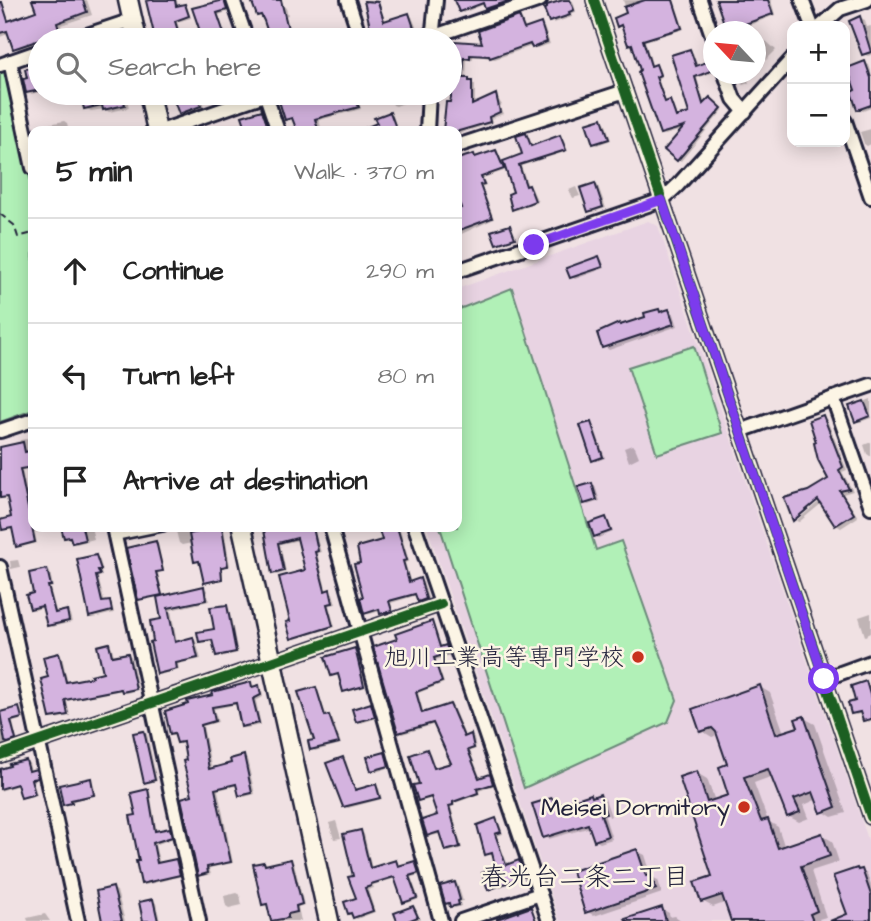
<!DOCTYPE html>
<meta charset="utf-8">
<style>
:root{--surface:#fff;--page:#f2f2f2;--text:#222;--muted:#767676;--line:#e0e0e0}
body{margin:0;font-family:"Architects Daughter","Klee One",sans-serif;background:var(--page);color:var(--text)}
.controls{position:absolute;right:21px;top:21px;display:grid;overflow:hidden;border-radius:14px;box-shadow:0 4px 18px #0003}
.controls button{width:63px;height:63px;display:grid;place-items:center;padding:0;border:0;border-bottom:2px solid var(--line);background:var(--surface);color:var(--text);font:35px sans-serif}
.compass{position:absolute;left:703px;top:21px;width:63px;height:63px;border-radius:50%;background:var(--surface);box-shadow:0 4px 18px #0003;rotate:296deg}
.stop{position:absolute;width:21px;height:21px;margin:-16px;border:5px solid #7c3aed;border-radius:50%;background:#fff}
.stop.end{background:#7c3aed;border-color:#fff;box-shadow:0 2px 7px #0008}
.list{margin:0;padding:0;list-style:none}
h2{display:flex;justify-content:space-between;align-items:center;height:91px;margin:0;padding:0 28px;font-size:30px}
h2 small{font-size:23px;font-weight:400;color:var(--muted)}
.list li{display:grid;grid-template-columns:46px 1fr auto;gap:21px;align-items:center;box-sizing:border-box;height:105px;padding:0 28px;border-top:2px solid var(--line)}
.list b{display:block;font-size:26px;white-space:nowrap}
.list em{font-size:23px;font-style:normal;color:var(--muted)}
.icon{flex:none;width:38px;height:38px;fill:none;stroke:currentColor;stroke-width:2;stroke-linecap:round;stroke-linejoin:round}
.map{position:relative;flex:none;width:871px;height:921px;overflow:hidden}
.search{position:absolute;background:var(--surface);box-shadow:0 4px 18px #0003;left:28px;top:28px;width:434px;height:77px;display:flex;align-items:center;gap:18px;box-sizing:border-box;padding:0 24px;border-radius:38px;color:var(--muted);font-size:26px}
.panel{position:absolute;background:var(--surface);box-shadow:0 4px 18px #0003;left:28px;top:126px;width:434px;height:406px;border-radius:14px}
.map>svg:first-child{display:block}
</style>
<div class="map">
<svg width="871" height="921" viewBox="0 0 871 921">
<rect width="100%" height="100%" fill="#f0e1e3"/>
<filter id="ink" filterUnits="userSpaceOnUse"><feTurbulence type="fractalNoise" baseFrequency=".0143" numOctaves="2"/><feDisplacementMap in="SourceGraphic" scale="14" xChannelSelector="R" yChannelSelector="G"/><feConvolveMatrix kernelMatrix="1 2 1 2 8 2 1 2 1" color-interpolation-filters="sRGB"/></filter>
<g filter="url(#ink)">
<!-- built -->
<path fill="#e8d3e2" d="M648,221L658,226L871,848V921H560L427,527H457V289Z"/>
<!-- green -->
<g fill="#b1f0b7" stroke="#6a8979" stroke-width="2">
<path d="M5,66L33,192V410L0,422V68Z"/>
<path d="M512,288L596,550L621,541L677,700L668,722L524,788L440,527H457V310Z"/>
<path d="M694,346L722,433L657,454L628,367Z"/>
</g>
<!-- shadow -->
<g fill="#0003">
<path d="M34,0H87L92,15L61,25L64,35L50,40H40V43L20,50L15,47L10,33L0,37V19L6,17L11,20L38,13Z"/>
<path d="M148,0H177L178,7H187L191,18L177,22L180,32L160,38L157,37Z"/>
<path d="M218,0H226L229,11L219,15L226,40H205L195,10L219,2Z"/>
<path d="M254,0H275L286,8L288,15L285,16L291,35L279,39L280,40H271L266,20L264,16L258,15Z"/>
<path d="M365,0H377L386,23L409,15L412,17L417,29L376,40Z"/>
<path d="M460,0H513L514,2L490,10L485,4L463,13L460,11Z"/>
<path d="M568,0L573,1L576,12L571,13L572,17L554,23L550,21Z"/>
<path d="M623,0H674L684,29L645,41L653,67L659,68L662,77L658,78L666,103H672L678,118L691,114L690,51L693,53L698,67L714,63V72L697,78L705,104L713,101L723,110L681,161L666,150L685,129L665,135L662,133L634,45L629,44L624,26L618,25L628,15Z"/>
<path d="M716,0H771L775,15L747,26L749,32H727Z"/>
<path d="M519,18L522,20L526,30L541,25L544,27L550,44L537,48L532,46L495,59L473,55V60L467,59L466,80L475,85V105L496,96L502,105L500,106L503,114L491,119L493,123L461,133L460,137L457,136V131H445L448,104H451L452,98L450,54H456L484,45Z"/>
<path d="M861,18L865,20L867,27L871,26V55L868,56L864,54L851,22Z"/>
<path d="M312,37L316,40H302Z"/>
<path d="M766,41L776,50L766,60L756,52V49L757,52Z"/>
<path d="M865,63L869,65L871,71V108L863,111L859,109L857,92Z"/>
<path d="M40,67V92L31,94L28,92L29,79L27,70Z"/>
<path d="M737,74H752V75L747,77L749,83L743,85L740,83Z"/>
<path d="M92,93H126L129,108L109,112L104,109L91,111L85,108L82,95Z"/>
<path d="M173,93H199L205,109L185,116L180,113Z"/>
<path d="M307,93H315L317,99L335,93H406L409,101L396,106L393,105L389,95L359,105L361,109L319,120L322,131H299L295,119H287L281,102Z"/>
<path d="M261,112L265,114L270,129L249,131L244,118Z"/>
<path d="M390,114L393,116L398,131H358L379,124Z"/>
<path d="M601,120L605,122L611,140L597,145L594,143Z"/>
<path d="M64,121L67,123L69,131H50L49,124Z"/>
<path d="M871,129V144L867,146L864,144L860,132Z"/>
<path d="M526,135L529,137L533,147L560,137L563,139L568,151L521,166L528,186L532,189L538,202L517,210L514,209L515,193L507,170L483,178L486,185L482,187L494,219L457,236V161L474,156L479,158L496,152L503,163L525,156Z"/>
<path d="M595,184L598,186L606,208L593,212L590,210Z"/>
<path d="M576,187L580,196L573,198L569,190Z"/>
<path d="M457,244L461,253L457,254Z"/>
<path d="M599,258L602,260L605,268L575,279L572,277Z"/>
<path d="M658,310L663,313L669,311L674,314L678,326L609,350L604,346L622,326L647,318Z"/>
<path d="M871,399V418L860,422L856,421L851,407Z"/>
<path d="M823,417L827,420L847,470L842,472L853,491L843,494L858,517L841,528L836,525L822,503L799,522L796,521L826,496L824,493L794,519L788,509L809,492L831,480Z"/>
<path d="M591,424L594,426L605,458L597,461L594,459Z"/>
<path d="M33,438V468L22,470L37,543L21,547L18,546L14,529H4L13,519L9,498L0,499V449L21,444L20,440Z"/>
<path d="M871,442V456H870L867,454L864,445Z"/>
<path d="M632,445L635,447L639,457L629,462L624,448Z"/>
<path d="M592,484L595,486L600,501L588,505L585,503Z"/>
<path d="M606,519L609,521L613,532L598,538L595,536Z"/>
<path d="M63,527H91L94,539L76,544L72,538L65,537Z"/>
<path d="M175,527H188L190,535L224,529L230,566L223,568V580L205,582L201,562L196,561L192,543L182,545L179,543Z"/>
<path d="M288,527H313L321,552L317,553L327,592L333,593L336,604L329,605L335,627L295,639L292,637L307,572L299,540L280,544L286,572L277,575L274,573L266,532Z"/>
<path d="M380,527H399L409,561L405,563L411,583L419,580L423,582L429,601L422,603L417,595L391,603L394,612L384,615L381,611L369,614L366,613L362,564L384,541Z"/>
<path d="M155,543L158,544L164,571L158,573L164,598L204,588L207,590L209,601L171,610L177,643L193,639L196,641L201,659L178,664L179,670L162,674L159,672L155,642L163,621L158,597L139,599Z"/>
<path d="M96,556L99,558L103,571L101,572L102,576L98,577L105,604H112L114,613L93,618L90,616Z"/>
<path d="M18,560L20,567L11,569L10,561Z"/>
<path d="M47,570L50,572L53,587L50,588L57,614L67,612L70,614L72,622L52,627L49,625L44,607L35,610L31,608Z"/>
<path d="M226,607L229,608L238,653L221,657L217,655L214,641L204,643L201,641L216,630Z"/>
<path d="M871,613V633L865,636L859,617Z"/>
<path d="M431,623L434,625L442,648H449L451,655L436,660L444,683L418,693L424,714L450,706L453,707L466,738L471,736L474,737L476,749L470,751L481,779L489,776L495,785L479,791L480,794L455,803V806L451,807L462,848L449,852L446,850L441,834L431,836L428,835L439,817L434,798L422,801L419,800L427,751L430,753L436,770L453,764L436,724L402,734L399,732V640Z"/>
<path d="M109,645L112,647L114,657L128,655L131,656L138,690L126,693L122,690L67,701L70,716L55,719L52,717L50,679L59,655L62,657L68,684L105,674Z"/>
<path d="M355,650L358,651L366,687L347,692L345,691L340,675H332Z"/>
<path d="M865,683L871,686V721L868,722L862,713L856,715L853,713Z"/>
<path d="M251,684L255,688L262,689L263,697L256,701L261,725L246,728L242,726L238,704L214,709L218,722L203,726L212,770L233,765L244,757L247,759L255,794L244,797L240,795L238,785L218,790L233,863L209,868L211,874L203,876L200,874L194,796L185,743L178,742L171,733L215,696Z"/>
<path d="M760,687L770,693L784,733L800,728L804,718L815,724L846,813L832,817L822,811L818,799L804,805L809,818L799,822L788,816L773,776L754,783L768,821L778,827L785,848L822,835L832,841L839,862L811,871L826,917L819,919L820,921H733L727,902L713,907L702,901L715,877L697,773L707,779L715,801L730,796L729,765L718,735L712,737L702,731Z"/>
<path d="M315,689L318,690L327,718H332L341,744L315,751L312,749L317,741Z"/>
<path d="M371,705L374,707L377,718L361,723L358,721Z"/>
<path d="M18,708L21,710L24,719L13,722L17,740L0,746V714Z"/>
<path d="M144,732L147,734L157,781L149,783L146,781Z"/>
<path d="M384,753L388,755L391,767L376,772L373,770Z"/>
<path d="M343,759L346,761L356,792L376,786L379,788L382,799L348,808L345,806Z"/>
<path d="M26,762L29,763L31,772L38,773L40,779L33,781L37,795L25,798L22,796L19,785L0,791V771Z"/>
<path d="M90,780L93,782L96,795L73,801L74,804H65Z"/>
<path d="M147,790L150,792L157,833L169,830L172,831L174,838L155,845L160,864L176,861L179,863L182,876L145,885L142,883L138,817Z"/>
<path d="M591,796L602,798H599L612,839L600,843L595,840L591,827L549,839L544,836L552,800L557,803L558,807Z"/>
<path d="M603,798L605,799L611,816L609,817Z"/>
<path d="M496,820L499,822L503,834L497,836L508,866L519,862L522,864L527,877L492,890L489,889L498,870L494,855L487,854Z"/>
<path d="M336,821L341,838L334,839L329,823Z"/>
<path d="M361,832L364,834L372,869L396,862L400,867L415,863L418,864L421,875L411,877L419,899L408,903L405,902L396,878L373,885L374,888L368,890L375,912L357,919L350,913L358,900L355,877Z"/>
<path d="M637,851L645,855L652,877L658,880L662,893L594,916L587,911Z"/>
<path d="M291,861L294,863L304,905L298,907L301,921H272L269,905L264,904V864L268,866Z"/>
<path d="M862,871L867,874L871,885V921H848Z"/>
<path d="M455,883L458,885L463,901L460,902L461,906L455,908L447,903Z"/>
<path d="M113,889L117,891L125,921H103Z"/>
<path d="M236,893L240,895L242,905L229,908L226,906L224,896Z"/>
<path d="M153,901L156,903L160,921H149Z"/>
<path d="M413,907L416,909L420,919L399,921Z"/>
<path d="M662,909L669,913L670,917L675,916L682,921H626Z"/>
<path d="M45,914L50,921H28L27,918Z"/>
</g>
<!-- building -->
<g fill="#d4b3df" stroke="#22223b" stroke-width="2">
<path d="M32,0H83L87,12L57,23L60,33L13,49L7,31L0,33V2H2L8,21L36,11Z"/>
<path d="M151,0H175L176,6L185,4L189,16L175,21L178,31L155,38L146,1Z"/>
<path d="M224,0L227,10L217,13L225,36L203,40L192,8Z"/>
<path d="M251,0H281L289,33L270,39L264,21L261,15L257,16Z"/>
<path d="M454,0H512L485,9L483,3L459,12Z"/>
<path d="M563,0H570L574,10L569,12L570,15L549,22L544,9L547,8V5Z"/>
<path d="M645,0H673L682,28L643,40L651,66L656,64L660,75L656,77L665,102L670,100L676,117L689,113L671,55L690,49L696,66L712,60L713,65V70L695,77L703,104L710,97L722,108L677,161L664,150L684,127L660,134L638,72L640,70L632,44L628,45L621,25L617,27L614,18L626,13L624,7Z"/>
<path d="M716,0H768L773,14L745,24L748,32H727Z"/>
<path d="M364,1L378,2L384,21L409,13L414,28L373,40Z"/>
<path d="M519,16L524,29L541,23L547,42L532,48L530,44L490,58L489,56L470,55V59L464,58L463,78H469V81H472V105L496,94L500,112L489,117L490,122L459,131H443L446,102H450L451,98L450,52H454L455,41L482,43L478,31Z"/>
<path d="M860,16L871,52L862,55L849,21Z"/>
<path d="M865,61L871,78V105L857,110L851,92L855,90L847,68Z"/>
<path d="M40,66V90L26,93L23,79L27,78L25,69Z"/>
<path d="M80,93H122L125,105L103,110L102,105L84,109Z"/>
<path d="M171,93H196L201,106L179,114Z"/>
<path d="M302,93H313L315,98L330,93L384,94L357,103L359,107L315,119L318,129L297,131L292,118L285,120L279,101Z"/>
<path d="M262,110L268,127L247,131L242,116Z"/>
<path d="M390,112L396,128L386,131H358L377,123L374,118Z"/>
<path d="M602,118L609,139L593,144L586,123Z"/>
<path d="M526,133L531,146L560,135L566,150L519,165L526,186L529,185L535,201L512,210L508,194L513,192L503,161L522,154L516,136Z"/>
<path d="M496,150L504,169L481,177L484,184L480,185L492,218L457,231V209L461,208L457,195V159L474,154L475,157Z"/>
<path d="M595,183L603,207L588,212L580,188Z"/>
<path d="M510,225L515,238L496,244L491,231Z"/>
<path d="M599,256L603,267L570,278L566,268Z"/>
<path d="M659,309L660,312L669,309L674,324L602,348L597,333L619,323L620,325L645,317L644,313Z"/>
<path d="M864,401L870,416L855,422L849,406Z"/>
<path d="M823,415L843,467L839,470L849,489L840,491L854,514L835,526L818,500L793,521L784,498L808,491L828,479L818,460L814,443L816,442L809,420Z"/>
<path d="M591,422L603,457L592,461L580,425Z"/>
<path d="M23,442L25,452L33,450V467L20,469L35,542L16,547L12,528L2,530L0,520L11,517L7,497L0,498V447Z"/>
<path d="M592,483L597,500L584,504L578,487Z"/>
<path d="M606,517L611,531L594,537L589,523Z"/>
<path d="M61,527H82L85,540L72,543L70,537L64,538Z"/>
<path d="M222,527L228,566L221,567L222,579L204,583L199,561L194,562L189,534Z"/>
<path d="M281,527H313L318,551L315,552L325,591L330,589L333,603L327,604L333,626L291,639L286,622L290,621L279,577L305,570L297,538L278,543L284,571L272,574L264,530Z"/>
<path d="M378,527H397L407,560L403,561L409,582L420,578L426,599L418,602L415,594L389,601L392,611L380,614L379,609L364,614L360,598L363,597L354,564L360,563L357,547L382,540Z"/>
<path d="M156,541L163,571L156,572L162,595L138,600L126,548Z"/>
<path d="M96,555L101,570H98L100,575L96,576L102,602L110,601L112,611L89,617L77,559Z"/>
<path d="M47,569L51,586H48L55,613L67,610L69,621L47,626L42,606L30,609L26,595L33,593L29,573Z"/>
<path d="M204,586L206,600L168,608L175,642L193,637L198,658L176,663L177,669L157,674L150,642L153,641L150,621L161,619L157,597Z"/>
<path d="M227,605L236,652L216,656L212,640L199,642L197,632L214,629L210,607Z"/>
<path d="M432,621L440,647L446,645L449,653L434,658L442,682L416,692L422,713L450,704L464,737L471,734L474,748L468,750L479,778L490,774L493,784L477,789L478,793L453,802V805L449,806L460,847L445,851L439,832L427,836L422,820L437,815L431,797L418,801L413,785L419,784L410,755L427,749L434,768L451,763L433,723L398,733L373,647L397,639L395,634Z"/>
<path d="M109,643L112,656L128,653L136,689L122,692L121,689L65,700L68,715L50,718L41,679L48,677L43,657L59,653L66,682L92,677L91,675L103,672L97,646Z"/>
<path d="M355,648L364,686L343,692L338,674L331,676L325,657Z"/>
<path d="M866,681L871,698V719L863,721L860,712L851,714L848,703L855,701L851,686Z"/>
<path d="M251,682L252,687L259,685L261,695L253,699L259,723L241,727L236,703L212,707L215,721L201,725L209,769L231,763L230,759L244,755L252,793L239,796L236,784L215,789L231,862L207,867L208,873L198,876L181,798L192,795L183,761L186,760L183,742L177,743L174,733L170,734L165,711L188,704L187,701L213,695L212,692Z"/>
<path d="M760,685L776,734L798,727L795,719L804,716L836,807L821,813L813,792L794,799L800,812L787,817L768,769L744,777L761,821L768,819L778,848L822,833L830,856L801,866L817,911L810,914L813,921H731L722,895L701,902L694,882L712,876L679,777L697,771L707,802L728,795L719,767L727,764L716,732L712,728L700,732L692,709Z"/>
<path d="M316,687L325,716L329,715L339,743L310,750L308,741L314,740L298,692Z"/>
<path d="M371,703L375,717L356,722L352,709Z"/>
<path d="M19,707L22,718L11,721L16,740L8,743L5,742L0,712Z"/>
<path d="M144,731L155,780L144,783L133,733Z"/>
<path d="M385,752L389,766L371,771L367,757Z"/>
<path d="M343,757L355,790L376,784L380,798L343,807L326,763Z"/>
<path d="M26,760L29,771L36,769L38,778L31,779L35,794L21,798L17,784L0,789V769L10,766L9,764Z"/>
<path d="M91,778L94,795L71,800L72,803L63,805L59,785Z"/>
<path d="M148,789L155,831L170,828L172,837L153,843L157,863L176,859L180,875L141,884L136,861H139L130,816L136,815L131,793Z"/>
<path d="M591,794L592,797L600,794L606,814L601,815L608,836L594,841L588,824L543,838L532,804L552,798L555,806Z"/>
<path d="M496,818L501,832L495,834L506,865L519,860L524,876L488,890L482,873L496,869L492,853L485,855L477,825Z"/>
<path d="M361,830L370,868L396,860L398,866L415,861L419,873L409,876L417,898L403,903L394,877L371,884V886L365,888L373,911L353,918L351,913L348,914L344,902L356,898L348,877L353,876L343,834Z"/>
<path d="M637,849L646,876L651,874L656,889L585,913L572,871Z"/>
<path d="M291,859L302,904L296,906L297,912L288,914V918L271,921L267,904L262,905L253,864L264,862L265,865Z"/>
<path d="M857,868L858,870L862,869L871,895V919L865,921H830L847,914L833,876Z"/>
<path d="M455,882L460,900L458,901L459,905L450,907L449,903L445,904L440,886Z"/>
<path d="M113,887L122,921H102L96,891Z"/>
<path d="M153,899L158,921H143L139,902Z"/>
<path d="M413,906L418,917L408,921H397L394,913Z"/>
<path d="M531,907L536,921H497V919Z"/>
<path d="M662,907L666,921H626L625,919Z"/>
</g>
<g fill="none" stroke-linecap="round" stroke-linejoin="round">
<defs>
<path id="lane" d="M115,537L164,527"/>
<g id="street">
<path d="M233,0L247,40"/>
<path d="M348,0L361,40"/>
<path d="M594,0L871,817"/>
<path d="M700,0L714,41"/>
<path d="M802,0L812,26"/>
<path d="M821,26L840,9L867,0"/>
<path d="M72,40L132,20"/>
<path d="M423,40L540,0"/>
<path d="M432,40L436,0"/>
<path d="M10,61L33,168"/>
<path d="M0,65L40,51"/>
<path d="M725,74L734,99L745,112"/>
<path d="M265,93L278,131"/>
<path d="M845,121L871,197"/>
<path d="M161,131L270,93"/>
<path d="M427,131L429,93"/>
<path d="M457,146L625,91"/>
<path d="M457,271L662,200L678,185L792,59"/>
<path d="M833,398L871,507"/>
<path d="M0,431L33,420"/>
<path d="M740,431L871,385"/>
<path d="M113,527L199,921"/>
<path d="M331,527L441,921"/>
<path d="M415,527L549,921"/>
<path d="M0,567L78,921"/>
<path d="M824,679L871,662"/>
<path d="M0,755L441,604"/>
<path d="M461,921L540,894"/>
</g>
<g id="secondary">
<path d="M128,0L137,40"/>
<path d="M149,93L157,131"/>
<path d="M242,527L329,921"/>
</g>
</defs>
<!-- lane casing -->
<use href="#lane" stroke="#22223b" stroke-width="11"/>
<!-- street casing -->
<use href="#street" stroke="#22223b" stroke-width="18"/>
<!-- secondary casing -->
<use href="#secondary" stroke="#22223b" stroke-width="23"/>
<!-- path -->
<path stroke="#22223b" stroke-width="2" stroke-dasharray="7 5" stroke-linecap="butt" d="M0,214L14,225L18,237L33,233"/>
<!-- lane -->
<use href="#lane" stroke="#fcf5e5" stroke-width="6"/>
<!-- street -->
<use href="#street" stroke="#fcf5e5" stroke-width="12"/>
<!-- secondary -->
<use href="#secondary" stroke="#fcf5e5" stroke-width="18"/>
<defs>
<g id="cycleway">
<path d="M594,0L871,817"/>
<path d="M0,755L441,604"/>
</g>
</defs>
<!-- cycleway casing -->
<use href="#cycleway" stroke="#fcf5e5" stroke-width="15"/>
<!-- cycleway -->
<use href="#cycleway" stroke="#1b5e20" stroke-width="10"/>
</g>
</g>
<g fill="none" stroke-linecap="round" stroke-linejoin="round" filter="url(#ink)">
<!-- route -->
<path stroke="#7c3aed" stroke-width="9" d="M534,245L662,200L824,679"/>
</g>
<!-- markers -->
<g fill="#c8321e" stroke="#fcf5e5" stroke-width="2.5">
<circle cx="638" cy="657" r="7"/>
<circle cx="744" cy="807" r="7"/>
</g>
<g text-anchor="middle" stroke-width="5" stroke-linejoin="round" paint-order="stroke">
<!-- poi labels -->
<g font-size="24" fill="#22223b" stroke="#fcf5e5" text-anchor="end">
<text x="624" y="665">旭川工業高等専門学校</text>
<text x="730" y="815">Meisei Dormitory</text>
</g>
<!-- neighbourhood labels -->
<g font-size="26" fill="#22223b" stroke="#fcf5e5">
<text x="585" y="885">春光台二条二丁目</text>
</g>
</g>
</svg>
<div class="controls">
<button>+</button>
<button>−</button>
</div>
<svg class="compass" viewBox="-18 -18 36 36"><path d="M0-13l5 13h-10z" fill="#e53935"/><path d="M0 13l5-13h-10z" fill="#767676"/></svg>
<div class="stop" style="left:824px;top:679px"></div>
<div class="stop end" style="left:534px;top:245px"></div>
<div class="search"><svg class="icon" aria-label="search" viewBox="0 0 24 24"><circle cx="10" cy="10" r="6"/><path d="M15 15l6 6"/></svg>Search here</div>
<section class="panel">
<h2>5 min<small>Walk · 370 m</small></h2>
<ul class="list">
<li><svg class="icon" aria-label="ahead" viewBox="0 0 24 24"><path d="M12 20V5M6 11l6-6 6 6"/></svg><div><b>Continue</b></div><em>290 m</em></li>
<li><svg class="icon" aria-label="left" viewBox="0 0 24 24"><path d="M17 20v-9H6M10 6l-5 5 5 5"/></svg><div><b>Turn left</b></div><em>80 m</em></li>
<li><svg class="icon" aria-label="arrive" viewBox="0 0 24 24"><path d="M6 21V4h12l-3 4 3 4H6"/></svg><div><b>Arrive at destination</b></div></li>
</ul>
</section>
</div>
